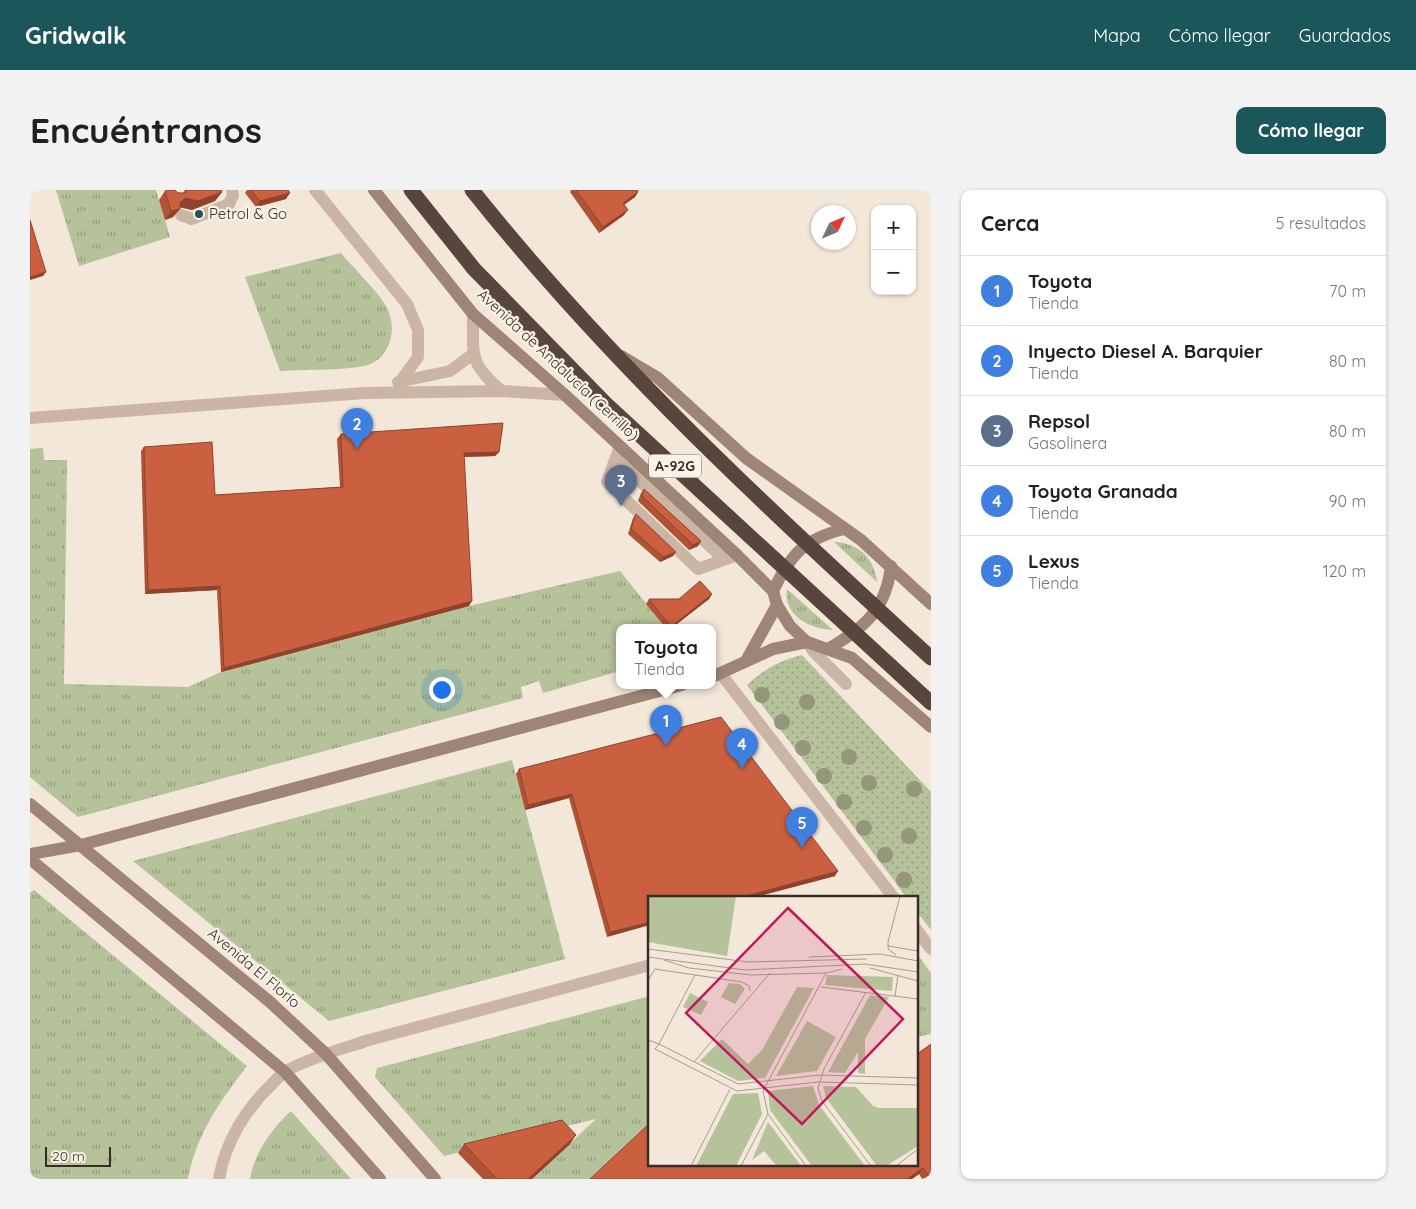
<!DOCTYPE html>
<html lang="es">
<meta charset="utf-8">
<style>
:root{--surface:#fff;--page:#f2f2f2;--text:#202124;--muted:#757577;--line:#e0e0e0;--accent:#1b575a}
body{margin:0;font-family:Quicksand,sans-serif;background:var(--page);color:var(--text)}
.controls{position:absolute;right:15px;top:15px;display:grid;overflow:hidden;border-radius:10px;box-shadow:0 1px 4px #0004}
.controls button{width:45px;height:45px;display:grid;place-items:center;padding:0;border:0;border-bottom:1px solid var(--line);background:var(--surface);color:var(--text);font:25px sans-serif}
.compass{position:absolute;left:781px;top:15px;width:45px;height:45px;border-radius:50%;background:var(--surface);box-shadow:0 1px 4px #0004;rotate:46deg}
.scale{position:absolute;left:15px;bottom:12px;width:66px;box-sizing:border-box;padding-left:5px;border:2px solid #372c27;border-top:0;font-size:14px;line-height:18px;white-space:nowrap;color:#372c27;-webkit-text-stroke:4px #faf1e7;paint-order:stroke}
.you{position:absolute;left:411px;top:499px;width:18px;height:18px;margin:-12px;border:4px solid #fff;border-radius:50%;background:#1a73e8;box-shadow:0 0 0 8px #1a73e833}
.badge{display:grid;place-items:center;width:32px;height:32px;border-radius:50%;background:var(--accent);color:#fff;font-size:16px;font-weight:700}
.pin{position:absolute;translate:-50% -41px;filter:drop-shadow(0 1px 2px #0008)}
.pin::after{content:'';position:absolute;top:26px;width:18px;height:15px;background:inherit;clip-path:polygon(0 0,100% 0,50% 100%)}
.popup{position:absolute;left:586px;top:434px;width:100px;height:65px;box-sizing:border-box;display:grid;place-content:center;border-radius:10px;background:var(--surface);filter:drop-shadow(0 1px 4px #0005);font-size:16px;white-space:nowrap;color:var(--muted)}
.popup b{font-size:19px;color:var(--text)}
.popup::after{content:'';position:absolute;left:50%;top:100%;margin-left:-10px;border:10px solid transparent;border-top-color:var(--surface)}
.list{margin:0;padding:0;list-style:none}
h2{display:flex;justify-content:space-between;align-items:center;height:65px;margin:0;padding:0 20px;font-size:21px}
h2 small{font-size:16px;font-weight:400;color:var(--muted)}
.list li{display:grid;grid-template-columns:32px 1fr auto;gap:15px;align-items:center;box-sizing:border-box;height:70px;padding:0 20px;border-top:1px solid var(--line)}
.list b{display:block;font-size:19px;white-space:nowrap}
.list p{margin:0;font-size:16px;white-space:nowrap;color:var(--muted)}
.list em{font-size:16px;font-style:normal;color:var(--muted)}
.map{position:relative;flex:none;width:901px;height:989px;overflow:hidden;border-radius:10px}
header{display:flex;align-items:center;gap:30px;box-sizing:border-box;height:70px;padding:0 25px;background:var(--accent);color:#fff}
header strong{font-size:24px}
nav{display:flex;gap:28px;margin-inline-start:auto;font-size:18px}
.intro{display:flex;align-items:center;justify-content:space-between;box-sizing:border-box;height:120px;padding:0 30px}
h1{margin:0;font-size:35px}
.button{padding:12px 22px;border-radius:10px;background:var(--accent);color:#fff;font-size:18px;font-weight:700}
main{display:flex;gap:30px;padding:0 30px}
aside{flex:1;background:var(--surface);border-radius:10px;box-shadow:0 1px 4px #0004}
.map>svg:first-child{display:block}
</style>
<header>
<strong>Gridwalk</strong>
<nav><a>Mapa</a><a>Cómo llegar</a><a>Guardados</a></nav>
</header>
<div class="intro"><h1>Encuéntranos</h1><a class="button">Cómo llegar</a></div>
<main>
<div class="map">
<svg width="901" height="989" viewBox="0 0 901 989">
<defs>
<pattern id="grass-tufts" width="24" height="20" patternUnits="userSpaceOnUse" patternTransform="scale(1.25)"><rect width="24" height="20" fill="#b5c29a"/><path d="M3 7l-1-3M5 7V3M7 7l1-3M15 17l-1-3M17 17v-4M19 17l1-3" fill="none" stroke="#949e7e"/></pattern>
<pattern id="park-dots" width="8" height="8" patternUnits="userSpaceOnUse" patternTransform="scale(1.25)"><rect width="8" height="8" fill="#b5c29a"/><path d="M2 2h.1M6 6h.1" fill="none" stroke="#949e7e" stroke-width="1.8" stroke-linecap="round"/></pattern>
</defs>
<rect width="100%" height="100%" fill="#f3e7da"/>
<!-- grass -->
<g fill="url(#grass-tufts)">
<path d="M26,0H126L140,47L49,76Z"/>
<path d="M311,63C323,78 349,102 357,118C368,139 360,171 334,176C310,181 275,179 250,181L215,87Z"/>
<path d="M13,258L14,270H37L34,494L158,497L191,482L317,448L439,416L590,381L635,437H590V481L513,503L509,491L491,497L493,508L48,627L0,587V259Z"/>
<path d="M804,352C829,353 844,368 847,392Z"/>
<path d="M757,399L803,440C780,439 753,426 757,399Z"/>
<path d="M482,570L535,769L299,831L103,671Z"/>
<path d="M4,700L217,876C190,911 166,945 158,989H0V703Z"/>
<path d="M887,764L901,783V844L887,847Z"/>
<path d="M620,806V936L562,989H502L566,929L414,966L345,887L347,878Z"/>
<path d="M261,921L321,989H220C225,961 241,940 261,921Z"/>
</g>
<!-- park -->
<path fill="url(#park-dots)" d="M772,465L901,602V740L887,722V708H877L717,495C734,479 749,471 772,465Z"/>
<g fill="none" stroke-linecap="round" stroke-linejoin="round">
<!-- lane -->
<g stroke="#cbb6a6" stroke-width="12">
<path d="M151,25L162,29L199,14L203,5L202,0"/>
<path d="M590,256L577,292L668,379L707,365"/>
<path d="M586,269L694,369"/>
<path d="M777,452L783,461L816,494"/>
</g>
<!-- street -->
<g stroke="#cbb6a6" stroke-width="12">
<path d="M285,0L377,114L388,140V167L370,192"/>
<path d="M443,124C443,165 439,174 472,201"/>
<path d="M368,192L420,181L443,164"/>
<path d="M0,228L335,203L472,201L535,205"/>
<path d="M691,484L864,708"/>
<path d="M887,740L901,759"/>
<path d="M189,989C195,952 216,919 242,894C247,889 251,884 256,881C282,867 312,859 339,850L620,775"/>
</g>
<!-- secondary -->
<g stroke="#9f8577" stroke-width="12">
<path d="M344,0L443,124L535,205L707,365L743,401L747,415L760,436L777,452L822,468L901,537"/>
<path d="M591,166L628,188L716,268L831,350L901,414"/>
<path d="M743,401C761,364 774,349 814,339"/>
<path d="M798,459C834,438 856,420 861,376"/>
<path d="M716,471L747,415"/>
<path d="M682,487L743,459L777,452"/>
<path d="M0,614L240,812L296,864L405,989"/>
<path d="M0,664L51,655L652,495"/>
<path d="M0,669L255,882L350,989"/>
</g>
<!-- highway -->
<g stroke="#58463e" stroke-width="15">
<path d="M381,0L444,79L576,214L901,513"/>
<path d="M442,0C580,173 738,319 901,468"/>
</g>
</g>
<!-- trees -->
<g fill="#949779">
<circle cx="732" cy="505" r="8"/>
<circle cx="777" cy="512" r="8"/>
<circle cx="752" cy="532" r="8"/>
<circle cx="773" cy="558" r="8"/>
<circle cx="819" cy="567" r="8"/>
<circle cx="794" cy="586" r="8"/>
<circle cx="839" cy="593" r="8"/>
<circle cx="884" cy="599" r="8"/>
<circle cx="814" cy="612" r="8"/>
<circle cx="834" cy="638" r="8"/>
<circle cx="879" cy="646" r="8"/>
<circle cx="855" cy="665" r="8"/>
<circle cx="874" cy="690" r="8"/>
</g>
<!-- wall -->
<g fill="#af5337">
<path d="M155,0H191L192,2L185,11L162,20L150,17L143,27L135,30L129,10L135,1L153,3Z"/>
<path d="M217,0H258L256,9L226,17L215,3Z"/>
<path d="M541,0H607L608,2L605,7L594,15V25L569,43L540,2Z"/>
<path d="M311,244L469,262L465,266L434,267L439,416L191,482L187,400L115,404L111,261L114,257L185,305L310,297L307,249Z"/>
<path d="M614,299L671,351L668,356L659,360L608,311L611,303Z"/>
<path d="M606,324L643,366L630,372L598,344L603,328Z"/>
<path d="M682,404L679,409L643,437H635L616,414L619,409H649Z"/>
<path d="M489,579L805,686L722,708H620L577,747L539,608L495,620L486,584Z"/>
<path d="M887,864L901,989H892L889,984L882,989H560L887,975Z"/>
<path d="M434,954H540L502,989H453L428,963Z"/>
</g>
<!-- shaded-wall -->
<g fill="#8e432d">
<path d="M192,2L185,11L162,20L149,17L150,19L143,27L135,30L141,21L155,8Z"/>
<path d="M608,2L605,7L589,18L593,13Z"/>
<path d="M260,3L256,9L226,17L230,11Z"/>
<path d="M598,20L594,25L569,43L573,37Z"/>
<path d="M16,82L13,86L0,90V87Z"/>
<path d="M469,262L465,266L430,267L434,263Z"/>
<path d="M671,351L668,356L659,360L663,355Z"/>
<path d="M646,362L643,366L630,372L633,367Z"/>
<path d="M190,396L187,400L115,404L118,400Z"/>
<path d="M682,404L679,409L643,437H641Z"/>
<path d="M442,411L439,416L191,482L194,478Z"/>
<path d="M542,604L539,608L495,620L498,615Z"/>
<path d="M808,681L805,686L722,708H709Z"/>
<path d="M620,732V735L577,747L580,742Z"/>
<path d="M546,945L540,954L502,989H498Z"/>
<path d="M893,978L889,984L882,989H877Z"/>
</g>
<!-- building -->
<g fill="#cb6040" stroke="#8e432d">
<path d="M139,0H145L148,3H155L156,0H191L192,2L168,11L155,8L150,13V19L141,21L135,1Z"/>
<path d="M221,0H258L260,3L230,11Z"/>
<path d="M546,0H607L608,2L593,13L598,20L573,37Z"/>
<path d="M0,30L16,82L0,87Z"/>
<path d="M473,233L469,262L434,263L442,411L194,478L190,396L118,400L114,257L182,252L185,305L313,297L311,244Z"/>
<path d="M614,299L671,351L663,355L612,306Z"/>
<path d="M606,324L646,362L633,367L601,339Z"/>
<path d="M670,391L682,404L641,437L619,409H649Z"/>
<path d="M691,527L808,681L709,708H620V732L580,742L542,604L498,615L489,579Z"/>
<path d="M901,854V989L893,978L877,989H560L620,933V975H887V864Z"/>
<path d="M532,930L546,945L498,989H467L434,954Z"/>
</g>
<!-- markers -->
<circle fill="#1b575a" stroke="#faf1e7" stroke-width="2" cx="169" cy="24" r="5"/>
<g text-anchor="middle" stroke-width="4.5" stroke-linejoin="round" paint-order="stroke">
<!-- shield labels -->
<rect fill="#faf1e7" stroke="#726761" stroke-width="1" x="619" y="264.5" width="52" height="23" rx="4"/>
<g font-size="14" font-weight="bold" fill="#372c27">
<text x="645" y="281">A-92G</text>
</g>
<!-- poi labels -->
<g font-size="15" fill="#372c27" stroke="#faf1e7" text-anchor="start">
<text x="179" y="29">Petrol &amp; Go</text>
</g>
<!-- street labels -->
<g font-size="15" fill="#372c27" stroke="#faf1e7">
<text transform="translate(528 175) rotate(43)" y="5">Avenida de Andalucía (Cerrillo)</text>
<text transform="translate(224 778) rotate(40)" y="5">Avenida El Florío</text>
</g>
</g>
<!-- overview -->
<g transform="translate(618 706)">
<rect width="270" height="270" fill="#f3e7da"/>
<path d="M0,0H88L79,60L0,46ZM81,87L92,88L97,93L87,108L73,101ZM149,91L166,92L117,182L90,185L52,165L74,143L100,168L114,154ZM42,97L60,106L53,119L35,111ZM222,99L241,101L217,143V178L210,177V156L197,177L180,176ZM159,125L188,141L169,175L128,180ZM165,190L171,209L217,270H164L122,214L120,195ZM175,190L208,191L225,210L231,212H270V250L238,270H229L178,202ZM110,197L114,218L88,270H48L85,198ZM120,226L153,270H129L116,255L104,264Z" fill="#b5c29a"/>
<path d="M179,79L245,81L244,95L177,89Z" fill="#b5c29a"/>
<path fill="none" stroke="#a89c92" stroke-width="1" d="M240,50L270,55M0,53L100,66L219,63M248,59L240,53V46L252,0M0,61L97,74L217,68L270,76M161,61L232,58L270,65M16,64L41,72L103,79L178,77L194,73M222,72L270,85M0,84L7,73L94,86L101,90L102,95M173,91L270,103M218,96L176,173L170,192L174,205L223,270M247,100L250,79M0,144L11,148L47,79M46,166L122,77M270,182L172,179L90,188L11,148L7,153L89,195L170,186L270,189M43,270L82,193M93,270L120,218M158,270L120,218L115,195L178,77M248,270L270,253"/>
<path fill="#c2185b" fill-opacity="0.15" stroke="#c2185b" stroke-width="2.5" d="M140,12L255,123L154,228L38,117Z"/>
<rect width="270" height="270" fill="none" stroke="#372c27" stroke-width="2.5"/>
</g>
</svg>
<div class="controls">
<button>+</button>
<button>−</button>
</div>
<svg class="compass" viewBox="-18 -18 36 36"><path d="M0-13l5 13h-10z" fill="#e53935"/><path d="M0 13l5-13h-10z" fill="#757577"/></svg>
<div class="scale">20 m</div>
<div class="you"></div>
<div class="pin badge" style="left:636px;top:556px;background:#3f7fe0">1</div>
<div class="popup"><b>Toyota</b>Tienda</div>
<div class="pin badge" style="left:327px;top:259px;background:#3f7fe0">2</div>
<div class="pin badge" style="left:591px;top:316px;background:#5c6f8a">3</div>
<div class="pin badge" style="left:712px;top:579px;background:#3f7fe0">4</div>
<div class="pin badge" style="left:772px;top:658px;background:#3f7fe0">5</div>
</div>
<aside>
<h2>Cerca<small>5 resultados</small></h2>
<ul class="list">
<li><span class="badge" style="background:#3f7fe0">1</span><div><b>Toyota</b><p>Tienda</p></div><em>70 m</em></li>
<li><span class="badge" style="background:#3f7fe0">2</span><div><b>Inyecto Diesel A. Barquier</b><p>Tienda</p></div><em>80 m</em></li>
<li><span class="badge" style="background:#5c6f8a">3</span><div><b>Repsol</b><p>Gasolinera</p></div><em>80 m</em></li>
<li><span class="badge" style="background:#3f7fe0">4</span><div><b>Toyota Granada</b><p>Tienda</p></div><em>90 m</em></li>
<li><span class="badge" style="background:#3f7fe0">5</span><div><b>Lexus</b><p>Tienda</p></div><em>120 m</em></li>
</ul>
</aside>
</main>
